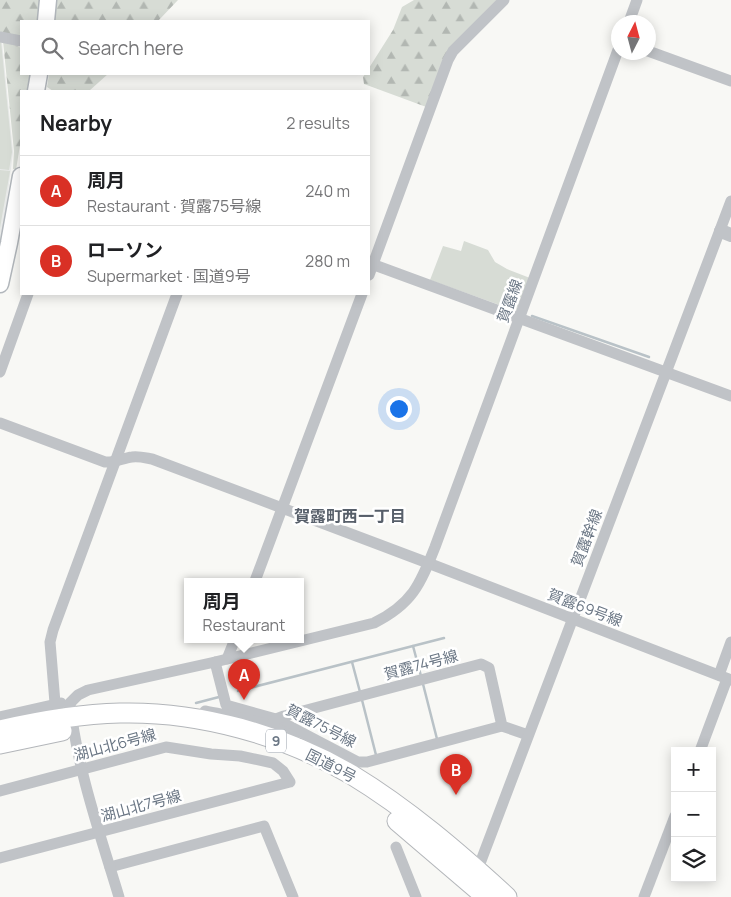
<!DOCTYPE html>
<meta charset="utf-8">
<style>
:root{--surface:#fff;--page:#f6f6f6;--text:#202124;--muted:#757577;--line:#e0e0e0;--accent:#d93025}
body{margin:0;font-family:Manrope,"Noto Sans JP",sans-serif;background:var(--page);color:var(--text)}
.controls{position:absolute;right:15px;bottom:15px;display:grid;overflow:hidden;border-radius:0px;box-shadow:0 2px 12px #0003}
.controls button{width:45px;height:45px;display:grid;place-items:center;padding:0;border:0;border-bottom:1px solid var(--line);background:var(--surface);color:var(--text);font:25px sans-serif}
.compass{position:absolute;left:611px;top:15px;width:45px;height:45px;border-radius:50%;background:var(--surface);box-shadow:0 2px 12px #0003;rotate:6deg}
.you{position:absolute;left:398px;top:408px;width:18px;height:18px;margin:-12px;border:4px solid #fff;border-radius:50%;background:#1a73e8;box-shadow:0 0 0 8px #1a73e833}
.badge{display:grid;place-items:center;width:32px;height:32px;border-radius:50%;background:var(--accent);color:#fff;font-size:16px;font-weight:700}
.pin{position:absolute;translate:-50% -41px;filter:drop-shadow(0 1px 2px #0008)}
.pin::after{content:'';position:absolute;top:26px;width:18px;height:15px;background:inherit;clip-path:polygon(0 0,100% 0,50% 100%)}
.popup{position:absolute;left:184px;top:578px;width:120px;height:65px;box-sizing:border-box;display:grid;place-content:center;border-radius:0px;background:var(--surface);filter:drop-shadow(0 1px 4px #0005);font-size:16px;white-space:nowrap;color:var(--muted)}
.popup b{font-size:19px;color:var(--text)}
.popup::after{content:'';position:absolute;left:50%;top:100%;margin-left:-10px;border:10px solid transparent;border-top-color:var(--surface)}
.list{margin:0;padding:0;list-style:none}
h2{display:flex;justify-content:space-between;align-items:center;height:65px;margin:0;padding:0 20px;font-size:21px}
h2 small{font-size:16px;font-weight:400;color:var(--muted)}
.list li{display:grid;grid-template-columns:32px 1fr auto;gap:15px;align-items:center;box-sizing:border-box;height:70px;padding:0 20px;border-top:1px solid var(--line)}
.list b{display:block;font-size:19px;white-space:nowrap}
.list p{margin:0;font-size:16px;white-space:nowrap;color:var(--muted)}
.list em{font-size:16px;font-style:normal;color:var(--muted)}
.icon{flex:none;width:28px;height:28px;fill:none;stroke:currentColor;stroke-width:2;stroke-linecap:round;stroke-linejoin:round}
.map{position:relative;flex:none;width:731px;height:897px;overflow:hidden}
.search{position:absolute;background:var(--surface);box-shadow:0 2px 12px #0003;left:20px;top:20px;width:350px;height:55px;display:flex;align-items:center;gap:12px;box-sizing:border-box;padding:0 18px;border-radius:0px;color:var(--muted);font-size:19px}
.panel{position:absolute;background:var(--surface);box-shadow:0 2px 12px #0003;left:20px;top:90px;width:350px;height:205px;border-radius:0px}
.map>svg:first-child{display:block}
</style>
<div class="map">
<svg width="731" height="897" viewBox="0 0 731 897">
<defs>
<pattern id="forest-firs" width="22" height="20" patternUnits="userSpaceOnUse" patternTransform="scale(1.25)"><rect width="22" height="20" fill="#d7dcd5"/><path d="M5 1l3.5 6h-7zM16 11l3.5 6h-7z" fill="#b2b7b2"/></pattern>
</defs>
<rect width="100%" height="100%" fill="#f8f8f5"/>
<!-- built -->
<path fill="#e8eae9" d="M0,40L2,41L13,152L0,258Z"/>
<!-- grass -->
<g fill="#d7dcd5">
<path d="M1,41L12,152L9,170L0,169V42Z"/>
<path d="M0,170L10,171L0,228Z"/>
<path d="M464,241L488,250L495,262L507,269L530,278L516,311L430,280L443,246L461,251Z"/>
</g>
<!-- forest -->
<g fill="url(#forest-firs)">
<path d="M0,0H178L158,21H21V37L0,34Z"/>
<path d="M414,0H501L465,37L429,108L364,84L363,77L365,74H369V68L393,30L402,7Z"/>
<path d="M3,41L16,45L21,48V74H32L30,91H21V139L16,170L13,169L14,151Z"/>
<path d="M49,74H108L89,91H53L47,87Z"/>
</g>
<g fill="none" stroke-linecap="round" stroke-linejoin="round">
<!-- stream -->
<g stroke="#b9c2c7" stroke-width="2.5">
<path d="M532,316L649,357"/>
<path d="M413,646L421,676"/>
<path d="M352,662L360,692"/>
<path d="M423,684L437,739"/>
<path d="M238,691L444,638"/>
<path d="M362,700L376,755"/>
<path d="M196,703L219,697"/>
</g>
<defs>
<g id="secondary">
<path d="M46,21L48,0"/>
<path d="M36,91L39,74"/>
<path d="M0,284L9,243L21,176"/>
</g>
<g id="trunk">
<path d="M0,730C39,721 80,714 120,713C199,711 284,735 352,775C408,809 459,853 507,897"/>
<path d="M0,744L62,731"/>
<path d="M397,821L486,897"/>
</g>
</defs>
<!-- secondary casing -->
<use href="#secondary" stroke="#b2b7bc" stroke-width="19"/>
<!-- trunk casing -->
<use href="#trunk" stroke="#b3b6ba" stroke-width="21"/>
<!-- minor -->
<g stroke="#c0c3c7" stroke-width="11">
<path d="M629,22L637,0"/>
<path d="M0,37L21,41"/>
<path d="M648,51L731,81"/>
<path d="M369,263L731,396"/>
<path d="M369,275L448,60L453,51L504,0"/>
<path d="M0,372L28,294"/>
<path d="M0,423L105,462C114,463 123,458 132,457C139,456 146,458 152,459L428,563L731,680"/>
<path d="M255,581L362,294"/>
<path d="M227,659L235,639"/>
<path d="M215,662L226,705L276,719L358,762H367L502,726"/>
<path d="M719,675L731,642"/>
<path d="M55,703L50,642L53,630L177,294"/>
<path d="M205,711C234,717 269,720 294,738"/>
<path d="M0,717L61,703"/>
<path d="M271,726L276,719L284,716L481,664L489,668L502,726L528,735"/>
<path d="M700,751L727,679"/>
<path d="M0,791L166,747L211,754L240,756L273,763L283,771L290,782L0,858"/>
<path d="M396,847L416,897"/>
<path d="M110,867L264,826L293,897"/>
<path d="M476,874L731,201"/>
<path d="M119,897C100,834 77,769 70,703L78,695L88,690L215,662L374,623C412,604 420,585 435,547L618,50"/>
<path d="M644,897L675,816"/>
</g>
<!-- tertiary -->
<path stroke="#c0c3c7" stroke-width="14" d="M721,231L731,235"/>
<!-- secondary -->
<use href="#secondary" stroke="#fff" stroke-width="16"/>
<!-- trunk -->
<use href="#trunk" stroke="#fff" stroke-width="19"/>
</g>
<g text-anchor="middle" stroke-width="5" stroke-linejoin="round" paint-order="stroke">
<!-- shield labels -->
<rect fill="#fff" stroke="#979fa9" stroke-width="1" x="266" y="729.5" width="20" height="23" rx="4"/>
<g font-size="14" font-weight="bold" fill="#6a7684">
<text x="276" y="746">9</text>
</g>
<!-- street labels -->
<g font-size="15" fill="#6a7684" stroke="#fff">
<text transform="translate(510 301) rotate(-70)" y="5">賀露線</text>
<text transform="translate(587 538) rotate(-69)" y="5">賀露幹線</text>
<text transform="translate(585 608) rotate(21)" y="5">賀露69号線</text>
<text transform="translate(421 665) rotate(-15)" y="5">賀露74号線</text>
<text transform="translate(321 726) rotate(27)" y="5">賀露75号線</text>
<text transform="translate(115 745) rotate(-15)" y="5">湖山北6号線</text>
<text transform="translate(331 766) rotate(27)" y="5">国道9号</text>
<text transform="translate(141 806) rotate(-15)" y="5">湖山北7号線</text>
</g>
<!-- neighbourhood labels -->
<g font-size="16" font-weight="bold" fill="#575f6a" stroke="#fff">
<text x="350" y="522">賀露町西一丁目</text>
</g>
</g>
</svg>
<div class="controls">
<button>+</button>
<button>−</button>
<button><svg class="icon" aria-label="layers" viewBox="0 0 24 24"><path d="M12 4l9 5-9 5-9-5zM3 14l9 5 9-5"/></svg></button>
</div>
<svg class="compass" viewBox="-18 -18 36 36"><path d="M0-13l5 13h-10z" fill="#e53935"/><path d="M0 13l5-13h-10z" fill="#757577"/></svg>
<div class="you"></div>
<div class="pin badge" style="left:244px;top:700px">A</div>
<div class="popup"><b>周月</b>Restaurant</div>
<div class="pin badge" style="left:456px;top:795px">B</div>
<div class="search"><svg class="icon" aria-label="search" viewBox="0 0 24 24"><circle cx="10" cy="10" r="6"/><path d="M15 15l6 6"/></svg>Search here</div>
<section class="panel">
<h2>Nearby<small>2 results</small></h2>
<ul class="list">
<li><span class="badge">A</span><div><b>周月</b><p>Restaurant · 賀露75号線</p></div><em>240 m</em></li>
<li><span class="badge">B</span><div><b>ローソン</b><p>Supermarket · 国道9号</p></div><em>280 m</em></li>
</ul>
</section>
</div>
